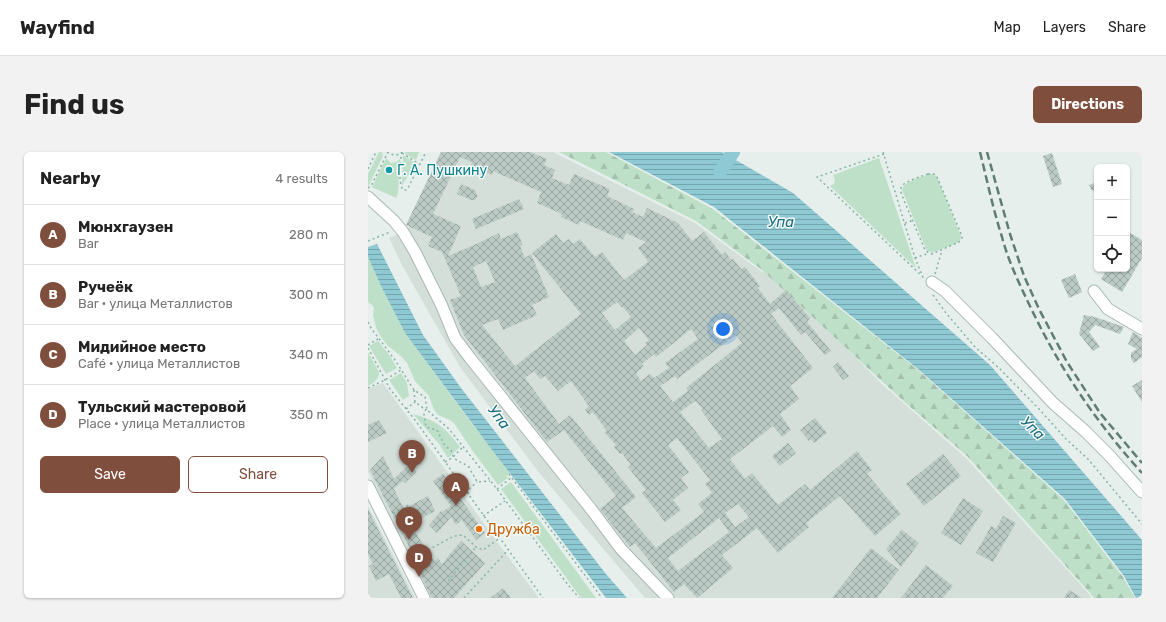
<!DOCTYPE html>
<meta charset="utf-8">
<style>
:root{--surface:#fff;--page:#f2f2f2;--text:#222;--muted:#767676;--line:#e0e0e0;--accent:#804e3d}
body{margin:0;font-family:Rubik,sans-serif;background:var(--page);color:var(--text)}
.controls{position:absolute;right:12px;top:12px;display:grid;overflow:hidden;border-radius:6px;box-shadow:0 1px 3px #0004}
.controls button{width:36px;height:36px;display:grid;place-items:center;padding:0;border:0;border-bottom:1px solid var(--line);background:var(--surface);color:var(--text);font:20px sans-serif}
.you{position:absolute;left:355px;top:177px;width:14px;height:14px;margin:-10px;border:3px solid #fff;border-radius:50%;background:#1a73e8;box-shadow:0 0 0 6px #1a73e833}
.badge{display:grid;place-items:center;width:26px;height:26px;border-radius:50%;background:var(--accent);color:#fff;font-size:13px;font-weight:700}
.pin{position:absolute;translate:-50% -33px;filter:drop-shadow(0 1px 2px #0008)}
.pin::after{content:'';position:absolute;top:21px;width:14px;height:12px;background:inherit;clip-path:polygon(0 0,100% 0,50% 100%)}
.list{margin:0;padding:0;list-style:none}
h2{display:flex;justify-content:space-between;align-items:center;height:52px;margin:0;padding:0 16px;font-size:17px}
h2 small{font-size:13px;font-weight:400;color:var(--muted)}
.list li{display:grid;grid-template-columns:26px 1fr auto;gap:12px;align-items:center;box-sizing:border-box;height:60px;padding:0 16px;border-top:1px solid var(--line)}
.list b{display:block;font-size:15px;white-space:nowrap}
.list p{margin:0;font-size:13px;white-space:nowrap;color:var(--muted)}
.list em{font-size:13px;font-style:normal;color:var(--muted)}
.actions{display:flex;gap:8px;padding:12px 16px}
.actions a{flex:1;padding:9px 0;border:1px solid var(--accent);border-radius:6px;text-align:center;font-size:14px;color:var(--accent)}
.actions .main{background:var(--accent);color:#fff}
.icon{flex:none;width:22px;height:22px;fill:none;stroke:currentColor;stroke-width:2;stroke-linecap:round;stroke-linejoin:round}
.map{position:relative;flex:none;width:774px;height:446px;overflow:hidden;border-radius:6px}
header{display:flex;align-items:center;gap:24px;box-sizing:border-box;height:56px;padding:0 20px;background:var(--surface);border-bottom:1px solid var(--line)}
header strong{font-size:19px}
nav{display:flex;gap:22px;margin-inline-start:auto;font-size:14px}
.intro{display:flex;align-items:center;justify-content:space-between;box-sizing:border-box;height:96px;padding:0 24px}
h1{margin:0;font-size:28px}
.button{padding:10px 18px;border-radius:6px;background:var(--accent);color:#fff;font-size:14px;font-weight:700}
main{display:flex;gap:24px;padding:0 24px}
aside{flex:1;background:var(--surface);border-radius:6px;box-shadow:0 1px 3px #0004}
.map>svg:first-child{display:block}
</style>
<header>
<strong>Wayfind</strong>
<nav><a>Map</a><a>Layers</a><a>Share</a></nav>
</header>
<div class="intro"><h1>Find us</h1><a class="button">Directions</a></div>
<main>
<aside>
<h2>Nearby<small>4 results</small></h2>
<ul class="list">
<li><span class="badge">A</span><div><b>Мюнхгаузен</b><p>Bar</p></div><em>280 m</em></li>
<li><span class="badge">B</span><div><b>Ручеёк</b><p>Bar · улица Металлистов</p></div><em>300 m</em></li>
<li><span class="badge">C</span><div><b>Мидийное место</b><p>Café · улица Металлистов</p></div><em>340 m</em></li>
<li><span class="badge">D</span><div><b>Тульский мастеровой</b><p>Place · улица Металлистов</p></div><em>350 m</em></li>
</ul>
<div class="actions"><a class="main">Save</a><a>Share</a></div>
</aside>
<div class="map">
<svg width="774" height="446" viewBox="0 0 774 446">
<defs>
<pattern id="forest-firs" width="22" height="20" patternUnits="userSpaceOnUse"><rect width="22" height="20" fill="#bfe0c8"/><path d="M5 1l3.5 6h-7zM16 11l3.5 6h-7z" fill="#a4c1ad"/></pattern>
<pattern id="water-rules" width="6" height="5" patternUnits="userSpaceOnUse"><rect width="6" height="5" fill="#8ec9d4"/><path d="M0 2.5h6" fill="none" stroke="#74a5ad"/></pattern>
<pattern id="building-cross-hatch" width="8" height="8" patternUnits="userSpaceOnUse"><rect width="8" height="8" fill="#bbcac4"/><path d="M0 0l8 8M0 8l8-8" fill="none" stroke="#98a6a0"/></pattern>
</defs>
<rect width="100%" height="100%" fill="#e6efeb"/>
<!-- built -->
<g fill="#d4dfda">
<path d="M73,0H185L327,71L393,119L407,125L515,233L599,307L721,442L723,446H277L220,379L169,318L92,215L35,115L21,86L38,79L41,75Z"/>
<path d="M15,231L135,398L171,446H63L0,320V237Z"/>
<path d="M0,354L11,375L47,446H0Z"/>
</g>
<!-- grass -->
<g fill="#bfe0c8">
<path d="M11,0H14L15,4L0,35V22Z"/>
<path d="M37,0H51L48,8L37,2Z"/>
<path d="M35,3L47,11L34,34Z"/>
<path d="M18,6L23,11L28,10L32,7L30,41L28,46L4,35Z"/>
<path d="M511,6L548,116L462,34L466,32L467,28L465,23Z"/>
<path d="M561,22H565L569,25L593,84V86L591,90L564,101L562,100L558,97L534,38C536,29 552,26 561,22Z"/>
<path d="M0,105L13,134L37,181L101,268L142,321L139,324L140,326L130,333L104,298L86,271L82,268L70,263L66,258L61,244L47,229L39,211L34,205L19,193L13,185L9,178L7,171L5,163L6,156L4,153L0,150Z"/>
<path d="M10,189L22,204L29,216L18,222L1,194Z"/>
<path d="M0,200L11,220C11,227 6,231 0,234Z"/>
<path d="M33,221L39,231L41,244L35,248L21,228Z"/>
<path d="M45,262C68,268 78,276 92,295L80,306L71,292Z"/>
<path d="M143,330L228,446H213L133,337Z"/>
</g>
<!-- forest -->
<path fill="url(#forest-firs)" d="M191,0H238L345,57L550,218L696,348L755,425L767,446H726L722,441L600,305L531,245L394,118L328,69Z"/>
<!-- water -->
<g fill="url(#water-rules)">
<path d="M241,0H354L425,41L622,213L774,388V446H768L756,424L697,347L550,217L346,55Z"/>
<path d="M9,92L55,183L93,236L238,422L259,446H238L124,298L37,181L13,134L0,105V95Z"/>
</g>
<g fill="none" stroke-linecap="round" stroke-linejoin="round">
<!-- river -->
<path stroke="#8ec9d4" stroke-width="14" d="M352,20L365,0"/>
</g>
<!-- building -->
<g fill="url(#building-cross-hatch)" fill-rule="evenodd">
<path d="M73,0H162L179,7L176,13L187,18L184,26L201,33L206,22L242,37L239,44L266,57L264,60L275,65L279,56L310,71L324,89L336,80L354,103L357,100L363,108L365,107L373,117L377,115L392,134L390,136L402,152L418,138L442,166L439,170L463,199L457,203L437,180L433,183L411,156L403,162L445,216L422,234L431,247L412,262L423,278L414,285L405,274L362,307L377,327L384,321L410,353L437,332L442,338L489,299L504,318L499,322L533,362L507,384L472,344L438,371L441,375L410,401L389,376L354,403L365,416L329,446L316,432L306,440L267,391L262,395L232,357L248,344L196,278L179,290L96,183L82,148L93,144L74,100L60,94L64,85L38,73ZM92,5L104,10L103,14L124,23L125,19L173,40L169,51L194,62L193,65L211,73L212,69L255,88L258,81L278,90L270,96L277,105L280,110L256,128L234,100L227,105L212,87L205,92L201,87L195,91L188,82L164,101L213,162L147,214L114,173L130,167L135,178L169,163L164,153L181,145L163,102L157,106L152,94L155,93L149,80L133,87L131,81L104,94L80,104L93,74L65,62ZM118,109L127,130L113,135L105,115ZM249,150L254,156L255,155L263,165L247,178L234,161ZM271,176L281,188L277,191L279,193L267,203L256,189ZM323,177L330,187L297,211L301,216L286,226L282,222L273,229L268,221L276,214L274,212L286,202L288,205ZM368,183L374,191L318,236L320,239L305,250L292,234L307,224L309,227ZM166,219L172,227L177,224L190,239L203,229L221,254L217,258L221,263L225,260L239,279L236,280L248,293L246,295L252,302L254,301L263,313L260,315L278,338L274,341L297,370L313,358L305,348L320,336L313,326L321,320L300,293L309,286L342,328L337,332L344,341L330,352L336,360L288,396L254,356L268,345L202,263L191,272L157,226ZM327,249L335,257L333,258L354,287L341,296L312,260ZM370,352L381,365L367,375L357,361ZM351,366L361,380L310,419L300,406Z"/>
<path d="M684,1L694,32L685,35L675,4Z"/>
<path d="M729,30V37L724,39L721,33Z"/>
<path d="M93,32L107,38L109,42V45L107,48H103L89,42Z"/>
<path d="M151,47L156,57L108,77L104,67Z"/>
<path d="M759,79L774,88V106L754,140L733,127L739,117H759Z"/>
<path d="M707,122L714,140L701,146L693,128Z"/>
<path d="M716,163L727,165L756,175L752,182L727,173L721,180L732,195L725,199L711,182Z"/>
<path d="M765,180L774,186V205L766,211L763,207V201L769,197L760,192Z"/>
<path d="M470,210L481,224L475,228L465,215Z"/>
<path d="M774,228V250L764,234Z"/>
<path d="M447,266L459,281L446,291L443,287L441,289L432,278Z"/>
<path d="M11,268L19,281L0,290V273Z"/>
<path d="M420,291L428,301L412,314L404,304Z"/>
<path d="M575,302L593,324L556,354L538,332Z"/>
<path d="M15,304L26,327L41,312L48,320L37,331L34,329L26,337L36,357L60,344L67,359L43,372L61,403L62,402L66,409L70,406L74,412L93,389L117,411L86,446H64L47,411L49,410L2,318Z"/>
<path d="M75,322L117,381L108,388L94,368L88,373L83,365L69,381L61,373L73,359L74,360L83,354L65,329Z"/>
<path d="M595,346L615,359L593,393L573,381Z"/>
<path d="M0,357L23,403L45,446H33L21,422L8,429L1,414L5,412L0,402Z"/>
<path d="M635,364L648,371L625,410L608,401L623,374L628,377Z"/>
<path d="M534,378L551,391L533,415L518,397Z"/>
<path d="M503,396L531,418L509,446H464Z"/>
<path d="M558,413L585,434L575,446H533Z"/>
<path d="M135,436L143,446H122Z"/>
<path d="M701,438L714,446H696Z"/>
</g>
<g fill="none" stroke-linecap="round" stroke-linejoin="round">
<defs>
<g id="minor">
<path d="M0,45L26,69L35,80L47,100L73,152L87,186L102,206L223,357L253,397L300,446"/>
<path d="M564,130L577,139L624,186L685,251L718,280L740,302L774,340"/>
<path d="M726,139L740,157L774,177"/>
<path d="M0,334L56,446"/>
</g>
</defs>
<!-- minor casing -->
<use href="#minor" stroke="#a8b8b2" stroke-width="13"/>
<!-- path -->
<g stroke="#86b3a5" stroke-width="1.5" stroke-dasharray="2 3" stroke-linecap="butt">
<path d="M19,0C25,3 29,5 34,0"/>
<path d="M34,0C32,8 30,31 35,38H38L40,36L58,0"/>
<path d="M515,0L547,106L556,128"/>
<path d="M34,1L51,12"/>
<path d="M516,2L449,25L553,123"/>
<path d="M0,17L8,0"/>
<path d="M560,22H566L569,25L594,84V86L591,90L564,102L561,101L557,98L533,41C533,38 532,37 534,34C537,29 555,24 560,22Z"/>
<path d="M0,36L3,34L20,0"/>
<path d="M537,71L546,68"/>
<path d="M0,89L22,80"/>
<path d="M547,106L561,101"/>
<path d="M567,122L574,98"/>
<path d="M565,143L578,161L607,195L631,216L671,257L698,287L720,307L774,372"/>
<path d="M0,170L3,176L27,208L46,238L57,245L59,258L81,277L129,337L197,429L211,446"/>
<path d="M0,193L10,187"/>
<path d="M0,196L22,237L47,268L175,446"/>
<path d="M0,236L17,228L33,218"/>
<path d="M46,238L47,250L58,258"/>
<path d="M38,257L47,250"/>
<path d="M58,257L56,262L58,275L69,278L77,294L83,298C86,311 92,308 101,315C103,321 107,324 109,330L122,329"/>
<path d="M77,310L85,305L95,295"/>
<path d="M141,322L234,446"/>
<path d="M129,337L144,325"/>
<path d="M100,342L102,336L109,330"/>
<path d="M25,361L41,353"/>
<path d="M0,362L4,360"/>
<path d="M115,364L137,349"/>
<path d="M47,405L86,384L95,383L108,395L115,398L132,386"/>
<path d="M80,429L108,395"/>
<path d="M96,446L140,398"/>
</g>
<!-- minor -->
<use href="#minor" stroke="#fff" stroke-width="11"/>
<!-- rail -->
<g stroke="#5f7d75" stroke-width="2.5" stroke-dasharray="8 4" stroke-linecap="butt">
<path d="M612,0C619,28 625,57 634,85C640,108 650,129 660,150C690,214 727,269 774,321"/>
<path d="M619,0L642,82L656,124L671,157L699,210L732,261L774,311"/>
</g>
</g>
<!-- markers -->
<circle fill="#0f9aa8" stroke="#f7fbf9" stroke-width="1.5" cx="21" cy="18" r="4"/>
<circle fill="#e8710a" stroke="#f7fbf9" stroke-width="1.5" cx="111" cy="377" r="4"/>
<g text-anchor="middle" stroke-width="3" stroke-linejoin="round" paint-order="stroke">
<!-- culture labels -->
<g font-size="14" fill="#0d838f" stroke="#f7fbf9" text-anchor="start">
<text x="29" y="23">Г. А. Пушкину</text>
</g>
<!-- food labels -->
<g font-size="14" fill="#c56008" stroke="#f7fbf9" text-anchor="start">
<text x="119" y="382">Дружба</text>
</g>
<!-- water labels -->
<g font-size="15" font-style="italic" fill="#1c6f80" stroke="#f7fbf9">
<text x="413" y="75">Упа</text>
<text transform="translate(131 265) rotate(53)" y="5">Упа</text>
<text transform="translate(665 276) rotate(45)" y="5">Упа</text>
</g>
</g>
</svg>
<div class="controls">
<button>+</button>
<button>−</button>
<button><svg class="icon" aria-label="locate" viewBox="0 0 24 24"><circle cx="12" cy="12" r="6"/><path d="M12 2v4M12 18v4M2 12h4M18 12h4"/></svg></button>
</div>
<div class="you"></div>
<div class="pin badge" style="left:88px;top:354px">A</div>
<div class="pin badge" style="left:44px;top:321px">B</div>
<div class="pin badge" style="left:41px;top:388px">C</div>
<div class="pin badge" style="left:51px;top:425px">D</div>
</div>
</main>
